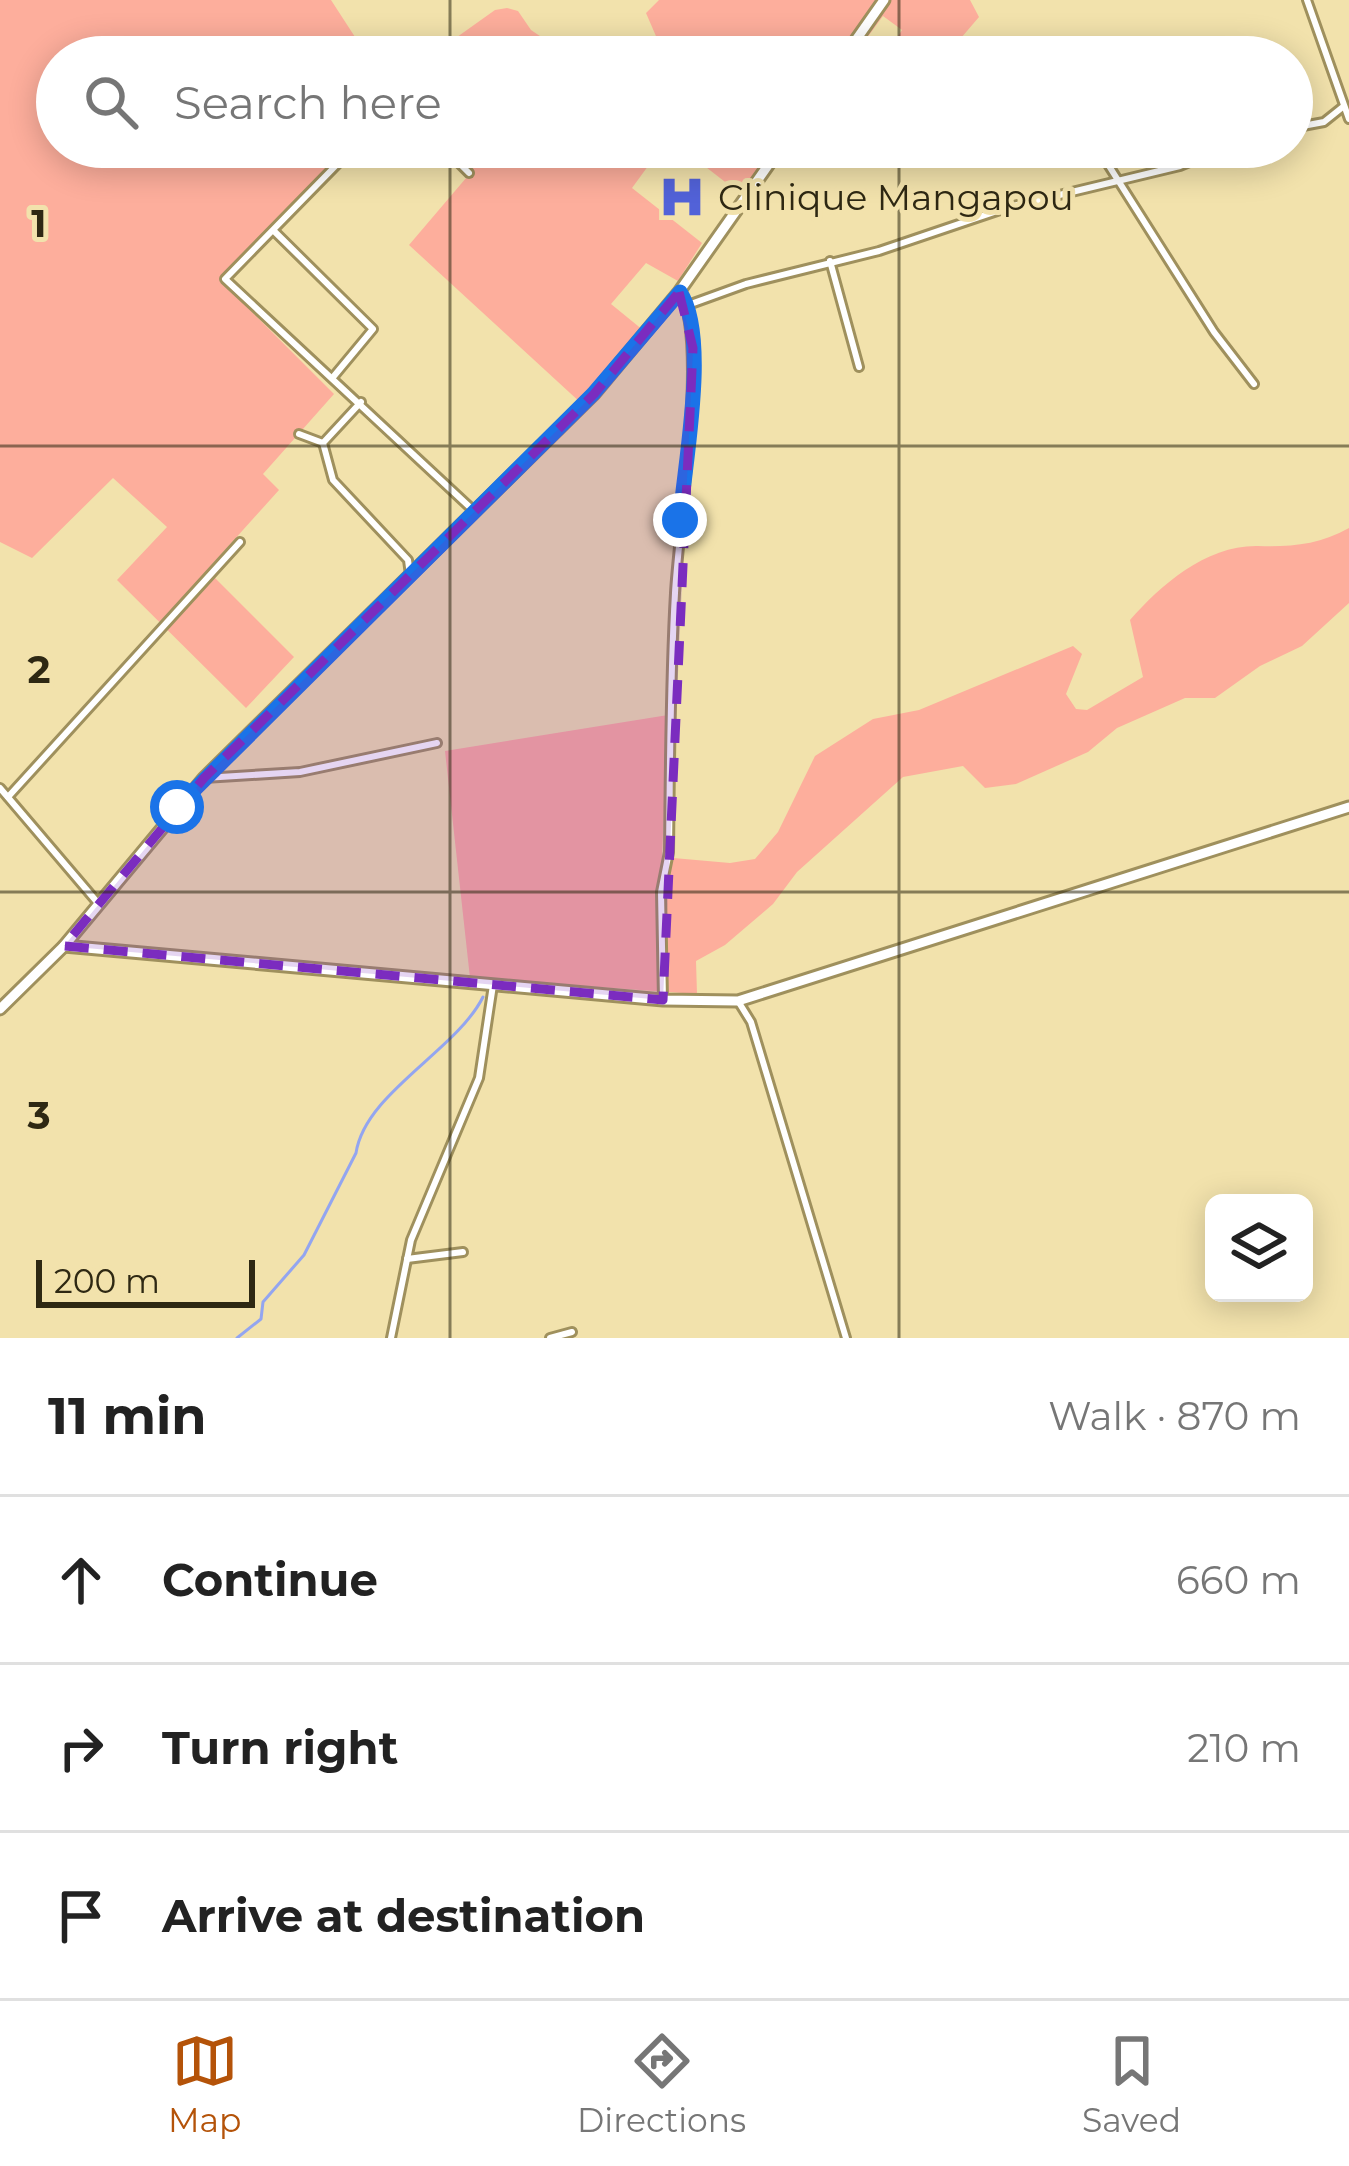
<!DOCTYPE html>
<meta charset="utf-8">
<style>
:root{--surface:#fff;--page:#f2f2f2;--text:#222;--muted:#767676;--line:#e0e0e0;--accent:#b45309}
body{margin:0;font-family:Montserrat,sans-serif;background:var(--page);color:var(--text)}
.controls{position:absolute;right:36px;bottom:36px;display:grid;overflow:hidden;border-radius:18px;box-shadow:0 6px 30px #0003}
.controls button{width:108px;height:108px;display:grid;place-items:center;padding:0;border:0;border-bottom:3px solid var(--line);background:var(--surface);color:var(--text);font:60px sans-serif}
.scale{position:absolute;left:36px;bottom:30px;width:219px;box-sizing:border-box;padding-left:12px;border:6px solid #2e2813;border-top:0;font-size:33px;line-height:42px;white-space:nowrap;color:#2e2813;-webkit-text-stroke:9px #f2e2ac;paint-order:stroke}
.stop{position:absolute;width:36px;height:36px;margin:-27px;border:9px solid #1a73e8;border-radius:50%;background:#fff}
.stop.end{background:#1a73e8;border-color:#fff;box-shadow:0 3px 12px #0008}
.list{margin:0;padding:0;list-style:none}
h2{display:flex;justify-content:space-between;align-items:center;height:156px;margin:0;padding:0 48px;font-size:51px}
h2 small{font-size:39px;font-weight:400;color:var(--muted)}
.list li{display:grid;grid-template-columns:78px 1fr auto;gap:36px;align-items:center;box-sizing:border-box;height:168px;padding:0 48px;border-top:3px solid var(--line)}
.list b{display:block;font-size:45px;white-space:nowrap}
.list em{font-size:39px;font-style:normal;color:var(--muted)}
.icon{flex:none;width:66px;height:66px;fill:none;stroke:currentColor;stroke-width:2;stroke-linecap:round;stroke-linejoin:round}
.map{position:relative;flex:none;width:1349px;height:1338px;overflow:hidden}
.search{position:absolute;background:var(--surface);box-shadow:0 6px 30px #0003;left:36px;right:36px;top:36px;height:132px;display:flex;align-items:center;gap:30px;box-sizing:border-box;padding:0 42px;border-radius:66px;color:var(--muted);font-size:45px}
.sheet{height:660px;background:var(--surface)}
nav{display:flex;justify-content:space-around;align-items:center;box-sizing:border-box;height:168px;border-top:3px solid var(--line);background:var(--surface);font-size:33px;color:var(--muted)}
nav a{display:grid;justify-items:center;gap:6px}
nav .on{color:var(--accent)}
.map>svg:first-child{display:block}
</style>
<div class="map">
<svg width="1349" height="1338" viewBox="0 0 1349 1338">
<rect width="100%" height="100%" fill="#f2e2ac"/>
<!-- green -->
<g fill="#fdae9c">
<path d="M0,0H331L368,57H57V147H346L219,279L334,394L263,474L279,490L207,570L294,657L246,708L117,580L167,527L113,478L32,558L0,542Z"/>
<path d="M659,0H970L979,17L955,45H918L917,57H885L902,30L883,16L853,57H665L646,13Z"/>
<path d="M507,8L518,11L531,30L571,57H429L495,10Z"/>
<path d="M450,147H662L632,188L702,243L678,281L646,263L611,304L649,335L582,404L409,245L472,171Z"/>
<path d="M680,147H789L751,202Z"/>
<path d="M1349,528V603L1302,646L1260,666L1215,698H1185L1117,728L1088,752L1016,784L985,788L963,766L903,777L797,872L773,904L725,945L696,961L697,994L470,978L445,751L668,715L662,857L730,863L755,859L778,832L815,756L873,719L919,710L1073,646L1082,654L1066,694L1076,709L1087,710L1143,677L1130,620C1161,585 1206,545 1258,546C1290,547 1319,545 1349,528Z"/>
</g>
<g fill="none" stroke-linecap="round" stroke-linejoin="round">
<!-- stream -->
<path stroke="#93a5f0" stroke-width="3" d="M237,1338L261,1319L263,1302L304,1255L356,1153C365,1093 456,1051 483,997"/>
<defs>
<g id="street">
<path d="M1307,0L1349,119"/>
<path d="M1292,128L1324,122L1344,106"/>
<path d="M354,147L225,279L475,512"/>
<path d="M443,147L469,173"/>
<path d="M1097,147L1214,332L1254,384"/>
<path d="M274,231L373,329L334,376"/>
<path d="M830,261L859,367"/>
<path d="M688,305L746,284L879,251L1009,207L1180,166L1226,147"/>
<path d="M361,402L323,443L333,480L408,560L410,575"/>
<path d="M299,434L323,443"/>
<path d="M204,778L300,772L437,743"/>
<path d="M0,788L97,902"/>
<path d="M8,797L240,542"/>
<path d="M663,1000L661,892L669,852C670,766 670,679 675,593C678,532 709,335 679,292"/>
<path d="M738,1001L751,1022L846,1338"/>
<path d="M407,1259L463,1252"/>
<path d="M391,1338L411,1240L479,1078L493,985"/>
<path d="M550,1338L572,1332"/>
</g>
<g id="secondary">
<path d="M844,57L884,0"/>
<path d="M64,946L663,1000L738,1001L1349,807"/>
<path d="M0,1009L64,946L204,778L594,394L679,292L781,147"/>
</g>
</defs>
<!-- street casing -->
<use href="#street" stroke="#9f905d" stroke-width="12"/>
<!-- secondary casing -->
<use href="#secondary" stroke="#9f905d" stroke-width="15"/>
<!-- street -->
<use href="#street" stroke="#fff" stroke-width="6"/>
<!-- secondary -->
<use href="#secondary" stroke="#fff" stroke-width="9"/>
</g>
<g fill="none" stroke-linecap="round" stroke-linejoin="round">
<!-- route -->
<path stroke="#1a73e8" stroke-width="15" d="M177,807L593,394L680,292C710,337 684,465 680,520"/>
</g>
<!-- marked area -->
<path fill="#7b2cbf" fill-opacity="0.2" stroke="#7b2cbf" stroke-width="9" stroke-dasharray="24 15" stroke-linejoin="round" d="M679,292L693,348L663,1000L64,946L204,778L594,394Z"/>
<!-- grid -->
<path fill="none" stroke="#2e2813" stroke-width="3" stroke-opacity="0.55" d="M450,0V57M899,0V57M450,147V1338M899,147V1338M0,446H1349M0,892H1349"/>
<!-- icons -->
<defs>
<symbol id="hospital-bare" viewBox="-9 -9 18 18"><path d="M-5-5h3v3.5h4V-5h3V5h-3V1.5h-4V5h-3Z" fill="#5262d8" stroke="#f2e2ac" stroke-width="2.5" paint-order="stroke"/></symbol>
</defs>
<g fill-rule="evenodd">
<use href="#hospital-bare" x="649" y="164" width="66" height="66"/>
</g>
<g text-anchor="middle" stroke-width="10" stroke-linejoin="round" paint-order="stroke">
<!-- poi labels -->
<g font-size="36" fill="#2e2813" stroke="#f2e2ac" text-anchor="start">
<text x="718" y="210">Clinique Mangapou</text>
</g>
</g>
<g font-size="39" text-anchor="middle" font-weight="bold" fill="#2e2813" stroke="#f2e2ac" stroke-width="10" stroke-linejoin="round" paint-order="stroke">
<text x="39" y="237">1</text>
<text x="39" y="683">2</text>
<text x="39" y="1129">3</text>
</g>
</svg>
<div class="controls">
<button><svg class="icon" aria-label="layers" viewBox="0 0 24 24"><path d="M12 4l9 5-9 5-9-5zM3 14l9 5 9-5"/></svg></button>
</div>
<div class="scale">200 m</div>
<div class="stop" style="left:177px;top:807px"></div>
<div class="stop end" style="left:680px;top:520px"></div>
<div class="search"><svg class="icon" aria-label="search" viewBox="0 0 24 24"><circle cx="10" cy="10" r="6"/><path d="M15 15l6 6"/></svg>Search here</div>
</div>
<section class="sheet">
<h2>11 min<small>Walk · 870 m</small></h2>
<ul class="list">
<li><svg class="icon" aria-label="ahead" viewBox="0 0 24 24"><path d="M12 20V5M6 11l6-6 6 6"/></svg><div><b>Continue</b></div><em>660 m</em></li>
<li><svg class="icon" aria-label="right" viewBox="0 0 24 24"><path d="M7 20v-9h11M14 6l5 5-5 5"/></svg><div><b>Turn right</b></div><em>210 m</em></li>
<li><svg class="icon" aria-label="arrive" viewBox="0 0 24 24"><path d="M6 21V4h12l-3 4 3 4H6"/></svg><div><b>Arrive at destination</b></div></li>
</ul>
</section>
<nav>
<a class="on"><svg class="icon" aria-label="map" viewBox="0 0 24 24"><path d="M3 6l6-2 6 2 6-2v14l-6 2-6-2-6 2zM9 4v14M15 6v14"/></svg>Map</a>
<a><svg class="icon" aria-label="directions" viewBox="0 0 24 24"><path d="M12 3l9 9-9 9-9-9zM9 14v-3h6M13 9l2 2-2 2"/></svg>Directions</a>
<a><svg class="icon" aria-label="saved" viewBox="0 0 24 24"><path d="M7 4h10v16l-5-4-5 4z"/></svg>Saved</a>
</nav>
